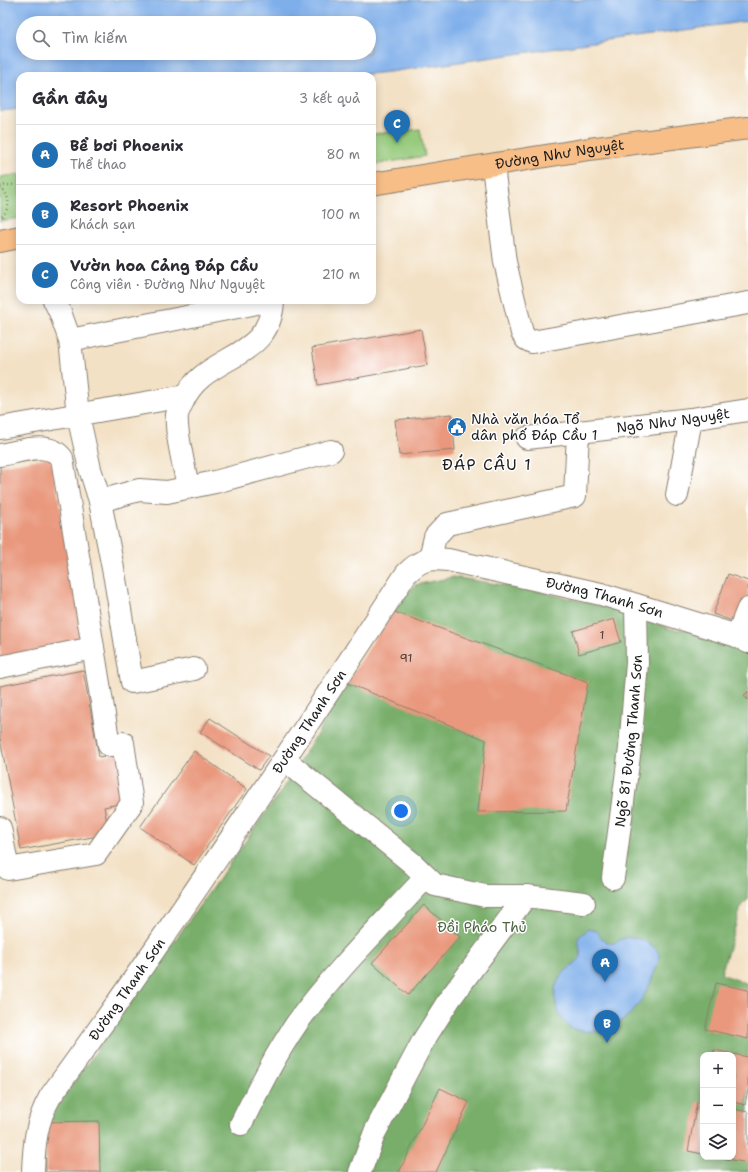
<!DOCTYPE html>
<html lang="vi">
<meta charset="utf-8">
<style>
:root{--surface:#fff;--page:#f7f7f7;--text:#2b2b33;--muted:#7c7c81;--line:#e1e1e2;--accent:#1f6fb2}
body{margin:0;font-family:"Shantell Sans",sans-serif;background:var(--page);color:var(--text)}
.controls{position:absolute;right:12px;bottom:12px;display:grid;overflow:hidden;border-radius:8px;box-shadow:0 2px 10px #0003}
.controls button{width:36px;height:36px;display:grid;place-items:center;padding:0;border:0;border-bottom:1px solid var(--line);background:var(--surface);color:var(--text);font:20px sans-serif}
.you{position:absolute;left:401px;top:811px;width:14px;height:14px;margin:-10px;border:3px solid #fff;border-radius:50%;background:#1a73e8;box-shadow:0 0 0 6px #1a73e833}
.badge{display:grid;place-items:center;width:26px;height:26px;border-radius:50%;background:var(--accent);color:#fff;font-size:13px;font-weight:700}
.pin{position:absolute;translate:-50% -33px;filter:drop-shadow(0 1px 2px #0008)}
.pin::after{content:'';position:absolute;top:21px;width:14px;height:12px;background:inherit;clip-path:polygon(0 0,100% 0,50% 100%)}
.list{margin:0;padding:0;list-style:none}
h2{display:flex;justify-content:space-between;align-items:center;height:52px;margin:0;padding:0 16px;font-size:17px}
h2 small{font-size:13px;font-weight:400;color:var(--muted)}
.list li{display:grid;grid-template-columns:26px 1fr auto;gap:12px;align-items:center;box-sizing:border-box;height:60px;padding:0 16px;border-top:1px solid var(--line)}
.list b{display:block;font-size:15px;white-space:nowrap}
.list p{margin:0;font-size:13px;white-space:nowrap;color:var(--muted)}
.list em{font-size:13px;font-style:normal;color:var(--muted)}
.icon{flex:none;width:22px;height:22px;fill:none;stroke:currentColor;stroke-width:2;stroke-linecap:round;stroke-linejoin:round}
.map{position:relative;flex:none;width:748px;height:1172px;overflow:hidden}
.search{position:absolute;background:var(--surface);box-shadow:0 2px 10px #0003;left:16px;top:16px;width:360px;height:44px;display:flex;align-items:center;gap:10px;box-sizing:border-box;padding:0 14px;border-radius:22px;color:var(--muted);font-size:15px}
.panel{position:absolute;background:var(--surface);box-shadow:0 2px 10px #0003;left:16px;top:72px;width:360px;height:232px;border-radius:12px}
.map>svg:first-child{display:block}
</style>
<div class="map">
<svg width="748" height="1172" viewBox="0 0 748 1172">
<rect width="100%" height="100%" fill="#fff"/>
<filter id="ink" filterUnits="userSpaceOnUse"><feTurbulence type="fractalNoise" baseFrequency=".025" numOctaves="2"/><feDisplacementMap in="SourceGraphic" scale="8" xChannelSelector="R" yChannelSelector="G"/><feConvolveMatrix kernelMatrix="1 2 1 2 8 2 1 2 1" color-interpolation-filters="sRGB"/></filter>
<filter id="wash" filterUnits="userSpaceOnUse"><feTurbulence type="fractalNoise" baseFrequency=".012" numOctaves="4" result="noise"/><feDisplacementMap in="SourceGraphic" scale="16" xChannelSelector="R" yChannelSelector="G"/><feGaussianBlur stdDeviation="0.9" result="paint"/><feColorMatrix in="noise" values="0 0 0 0 0 0 0 0 0 0 0 0 0 0 0 0 0 1.4 0 .05"/><feComposite in="paint" operator="in"/></filter>
<g filter="url(#wash)">
<rect width="100%" height="100%" fill="#f3e1c5"/>
<!-- green -->
<g fill="#96ca7b" stroke="#59734c">
<path d="M420,129L425,156L372,165V134Z"/>
<path d="M20,174V218L0,221V177Z"/>
</g>
<!-- forest -->
<path fill="#78ae6b" stroke="#4a6544" fill-rule="evenodd" d="M453,577L529,589L623,611L671,629L688,630L748,651V691L744,696L748,700V900L742,904L721,974L748,984V1172H48L50,1116L279,794L401,601L415,585ZM703,1055H733V1157H703Z"/>
<!-- water -->
<g fill="#7fafea" stroke="#4e6683" fill-rule="evenodd">
<path d="M0,0H748V21L389,72L348,76H20V109L0,111ZM23,23H369V53H23Z"/>
<path d="M588,929L597,931C599,934 601,939 604,941C610,946 617,942 622,939C634,933 656,944 660,956C652,981 641,1010 617,1024C606,1031 588,1033 576,1030C560,1026 552,999 556,986C561,971 573,967 581,957L578,938Z"/>
</g>
<g id="blocks">
<!-- building -->
<g fill="#e9987d">
<path d="M421,329L427,365L318,385L312,348Z"/>
<path d="M452,414L455,450L399,455L395,420Z"/>
<path d="M51,457L86,642L0,658V466Z"/>
<path d="M728,574L748,581V595L738,623L713,614Z"/>
<path d="M392,611L588,682L566,811L478,812L486,740L347,683Z"/>
<path d="M614,619L621,642L579,654L573,631Z"/>
<path d="M83,670L99,757L120,753L129,802L104,807L109,834L21,850L0,738V686Z"/>
<path d="M748,691V700L744,696Z"/>
<path d="M210,718L269,756L259,770L200,732Z"/>
<path d="M194,751L247,789L194,865L140,827Z"/>
<path d="M424,905L460,937L408,995L372,963Z"/>
<path d="M716,983L748,990V1039L705,1029Z"/>
<path d="M714,1050L748,1057V1089L745,1105L733,1102V1055H713Z"/>
<path d="M440,1088L469,1102L436,1172H399Z"/>
<path d="M697,1102L703,1103V1154L688,1151Z"/>
<path d="M733,1109L748,1112V1163L722,1158L733,1157Z"/>
<path d="M99,1121L100,1172H46L45,1122Z"/>
</g>
</g>
</g>
<g filter="url(#ink)">
<use href="#blocks" fill-opacity="0" stroke="#887e70" stroke-width="1"/>
<g fill="none" stroke-linecap="round" stroke-linejoin="round">
<defs>
<g id="minor">
<path d="M493,166L505,262L522,333L526,339L532,342L748,303"/>
<path d="M54,300L60,312L70,340L78,415L90,469L100,501L115,579L132,682L194,669"/>
<path d="M70,340L272,300"/>
<path d="M0,428L185,396"/>
<path id="s1" d="M527,438L691,419L748,410"/>
<path d="M0,455C19,452 48,440 62,458L109,745L123,743L132,803L96,854L8,869L0,828"/>
<path d="M188,487C185,470 175,431 177,415C178,411 181,405 183,401C204,353 271,362 273,300"/>
<path d="M677,495L691,419"/>
<path d="M100,501L139,490L167,492L215,482L331,451"/>
<path d="M430,558L435,537L447,524L575,496L578,432"/>
<path d="M737,636L748,609"/>
<path d="M0,667L93,648"/>
<path d="M285,760L412,863L435,885L485,896H526L584,903"/>
<path id="s2" d="M613,878L630,748L637,663L636,605"/>
<path d="M241,1124C258,1090 275,1055 297,1023C335,971 383,924 426,877"/>
<path id="s3" d="M33,1172C34,1144 36,1122 50,1097C174,926 291,751 406,574C421,559 428,558 448,560L601,594L737,636L748,642"/>
<path d="M360,1172L375,1132L423,1041L449,1000L526,896"/>
</g>
<g id="major">
<path id="s4" d="M372,184L589,149L748,128"/>
<path d="M0,241L20,237"/>
</g>
</defs>
<!-- minor casing -->
<use href="#minor" stroke="#887e70" stroke-width="24"/>
<!-- major casing -->
<use href="#major" stroke="#887e70" stroke-width="24"/>
<!-- path -->
<g stroke="#887e70" stroke-width="2.5" stroke-dasharray="1 3" stroke-linecap="butt">
<path d="M0,186L20,184"/>
<path d="M0,188C11,195 10,208 2,217"/>
</g>
<!-- minor -->
<use href="#minor" stroke="#fff" stroke-width="22"/>
<!-- major -->
<use href="#major" stroke="#f7be88" stroke-width="22"/>
</g>
</g>
<!-- icons -->
<defs>
<symbol id="civic-disc" viewBox="-11 -11 22 22"><circle r="9.5" fill="#1f6fb2" stroke="#fff"/><path d="M-.6-6.5H3V-4.5H.6V-3L4-1V1h2V6H-6V1h2V-1L-.6-3ZM-1.2 2.5V6h2.4V2.5Z" fill="#fff"/></symbol>
</defs>
<g fill-rule="evenodd">
<use href="#civic-disc" x="446" y="416" width="22" height="22"/>
</g>
<g text-anchor="middle" stroke-width="3" stroke-linejoin="round" paint-order="stroke">
<!-- number labels -->
<g font-size="12" fill="#4f3b34">
<text x="602" y="639">1</text>
<text x="406" y="662">91</text>
</g>
<!-- street labels -->
<g font-size="14" fill="#1c1c1c" stroke="#fff">
<text dy="5" stroke="none"><textPath href="#s4" startOffset="190">Đường Như Nguyệt</textPath></text>
<text dy="5" stroke="none"><textPath href="#s1" startOffset="147">Ngõ Như Nguyệt</textPath></text>
<text dy="5" stroke="none"><textPath href="#s3" startOffset="918">Đường Thanh Sơn</textPath></text>
<text dy="5" stroke="none"><textPath href="#s3" startOffset="534">Đường Thanh Sơn</textPath></text>
<text dy="5" stroke="none"><textPath href="#s2" startOffset="138">Ngõ 81 Đường Thanh Sơn</textPath></text>
<text dy="5" stroke="none"><textPath href="#s3" startOffset="210">Đường Thanh Sơn</textPath></text>
</g>
<!-- poi labels -->
<g font-size="14" fill="#1c1c1c" stroke="#fff" text-anchor="start">
<text x="471" y="424">Nhà văn hóa Tổ<tspan x="471" dy="16">dân phố Đáp Cầu 1</tspan></text>
</g>
<!-- park labels -->
<g font-size="14" fill="#4d6242" stroke="#fff">
<text x="482" y="932">Đồi Pháo Thủ</text>
</g>
<!-- quarter labels -->
<g font-size="16" letter-spacing="1" fill="#1c1c1c" stroke="#fff">
<text x="487" y="470">ĐÁP CẦU 1</text>
</g>
</g>
</svg>
<div class="controls">
<button>+</button>
<button>−</button>
<button><svg class="icon" aria-label="layers" viewBox="0 0 24 24"><path d="M12 4l9 5-9 5-9-5zM3 14l9 5 9-5"/></svg></button>
</div>
<div class="you"></div>
<div class="pin badge" style="left:605px;top:982px">A</div>
<div class="pin badge" style="left:607px;top:1043px">B</div>
<div class="pin badge" style="left:397px;top:143px">C</div>
<div class="search"><svg class="icon" aria-label="search" viewBox="0 0 24 24"><circle cx="10" cy="10" r="6"/><path d="M15 15l6 6"/></svg>Tìm kiếm</div>
<section class="panel">
<h2>Gần đây<small>3 kết quả</small></h2>
<ul class="list">
<li><span class="badge">A</span><div><b>Bể bơi Phoenix</b><p>Thể thao</p></div><em>80 m</em></li>
<li><span class="badge">B</span><div><b>Resort Phoenix</b><p>Khách sạn</p></div><em>100 m</em></li>
<li><span class="badge">C</span><div><b>Vườn hoa Cảng Đáp Cầu</b><p>Công viên · Đường Như Nguyệt</p></div><em>210 m</em></li>
</ul>
</section>
</div>
